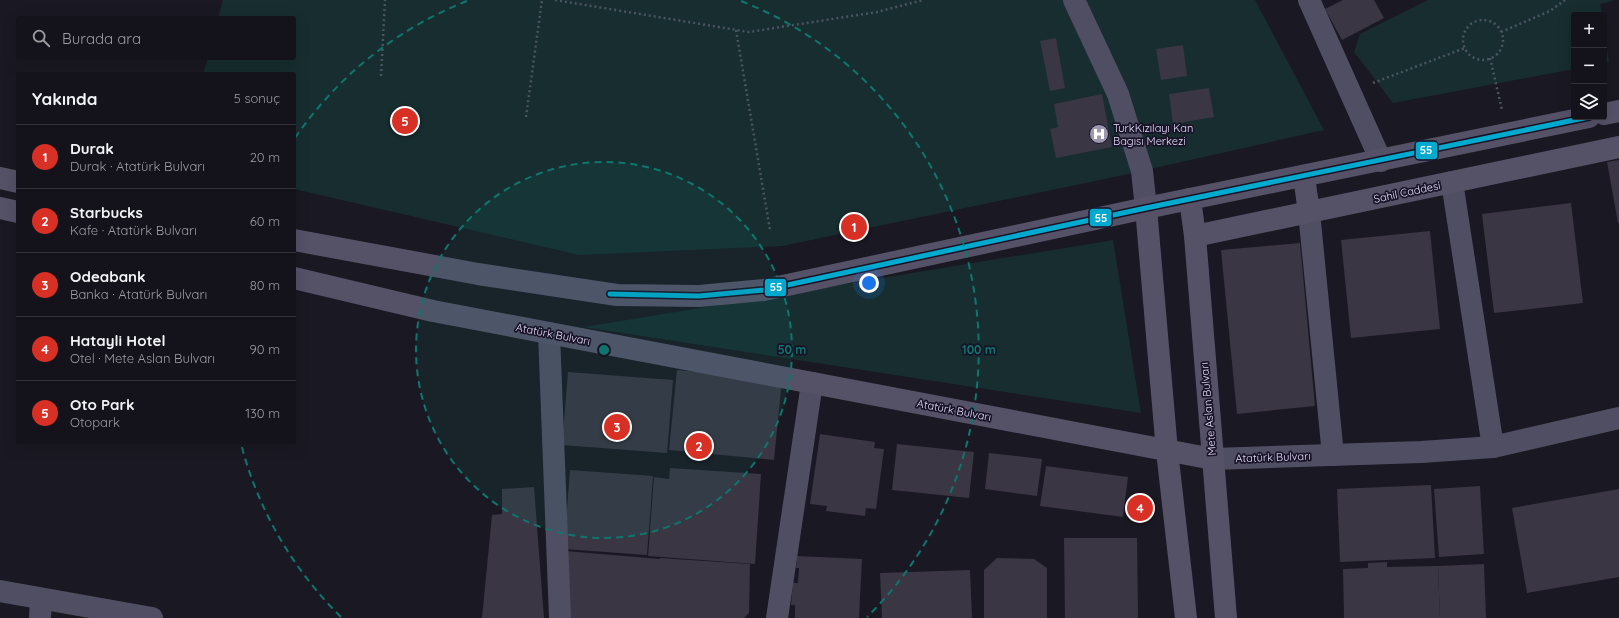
<!DOCTYPE html>
<html lang="tr">
<meta charset="utf-8">
<style>
:root{--surface:#14121a;--page:#212027;--text:#f1f3f6;--muted:#9d9ea2;--line:#333239;--accent:#d93025}
body{margin:0;font-family:Quicksand,sans-serif;background:var(--page);color:var(--text)}
.controls{position:absolute;right:12px;top:12px;display:grid;overflow:hidden;border-radius:4px;box-shadow:0 4px 16px #0002}
.controls button{width:36px;height:36px;display:grid;place-items:center;padding:0;border:0;border-bottom:1px solid var(--line);background:var(--surface);color:var(--text);font:20px sans-serif}
.you{position:absolute;left:869px;top:283px;width:14px;height:14px;margin:-10px;border:3px solid #fff;border-radius:50%;background:#1a73e8;box-shadow:0 0 0 6px #1a73e833}
.badge{display:grid;place-items:center;width:26px;height:26px;border-radius:50%;background:var(--accent);color:#fff;font-size:13px;font-weight:700}
.pin{position:absolute;translate:-50% -50%;border:2px solid #fff;box-shadow:0 1px 4px #0006}
.list{margin:0;padding:0;list-style:none}
h2{display:flex;justify-content:space-between;align-items:center;height:52px;margin:0;padding:0 16px;font-size:17px}
h2 small{font-size:13px;font-weight:400;color:var(--muted)}
.list li{display:grid;grid-template-columns:26px 1fr auto;gap:12px;align-items:center;box-sizing:border-box;height:64px;padding:0 16px;border-top:1px solid var(--line)}
.list b{display:block;font-size:15px;white-space:nowrap}
.list p{margin:0;font-size:13px;white-space:nowrap;color:var(--muted)}
.list em{font-size:13px;font-style:normal;color:var(--muted)}
.icon{flex:none;width:22px;height:22px;fill:none;stroke:currentColor;stroke-width:2;stroke-linecap:round;stroke-linejoin:round}
.map{position:relative;flex:none;width:1619px;height:618px;overflow:hidden}
.search{position:absolute;background:var(--surface);box-shadow:0 4px 16px #0002;left:16px;top:16px;width:280px;height:44px;display:flex;align-items:center;gap:10px;box-sizing:border-box;padding:0 14px;border-radius:4px;color:var(--muted);font-size:15px}
.panel{position:absolute;background:var(--surface);box-shadow:0 4px 16px #0002;left:16px;top:72px;width:280px;height:372px;border-radius:4px}
.map>svg:first-child{display:block}
</style>
<div class="map">
<svg width="1619" height="618" viewBox="0 0 1619 618">
<rect width="100%" height="100%" fill="#1a1822"/>
<!-- park -->
<g fill="#172d2f">
<path d="M223,0H1255L1324,130L1119,176L782,246L579,255L294,189V74H203L208,58H294V18H218Z"/>
<path d="M1428,0H1615L1600,4L1602,15H1574V69L1393,103L1354,52L1360,34Z"/>
<path d="M1604,30L1609,62L1604,63Z"/>
<path d="M1113,240L1141,413L584,327Z"/>
</g>
<!-- building -->
<g fill="#3a3643">
<path d="M1343,0H1374L1384,18L1342,40L1325,9Z"/>
<path d="M1056,38L1065,88L1050,91L1040,41Z"/>
<path d="M1183,45L1187,76L1161,80L1156,49Z"/>
<path d="M1209,88L1214,117L1173,124L1169,94Z"/>
<path d="M1102,94L1112,147L1056,158L1050,129L1058,127L1054,104Z"/>
<path d="M1619,160V223H1618L1607,162Z"/>
<path d="M1571,203L1583,303L1494,313L1482,214Z"/>
<path d="M1430,231L1440,329L1351,338L1341,240Z"/>
<path d="M1300,243L1315,406L1237,414L1221,250Z"/>
<path d="M677,370L782,380L774,460L669,450Z"/>
<path d="M568,372L673,380L667,453L562,445Z"/>
<path d="M820,434L875,442L874,448L884,449L876,509L866,508L865,516L826,511L827,506L810,504Z"/>
<path d="M897,444L974,452L969,498L892,490Z"/>
<path d="M989,453L1042,459L1037,496L985,489Z"/>
<path d="M1046,466L1128,477L1123,517L1040,506Z"/>
<path d="M670,468L761,474L755,564L648,556L654,477L669,479Z"/>
<path d="M570,470L653,476L647,555L564,549Z"/>
<path d="M1431,485L1435,558L1340,562L1337,489Z"/>
<path d="M1480,486L1484,554L1439,557L1434,489Z"/>
<path d="M534,487L544,618H482L492,515L502,514V489Z"/>
<path d="M1619,489V577L1527,593L1512,508Z"/>
<path d="M1064,538H1137L1138,618H1065Z"/>
<path d="M565,551L660,559L657,599L660,558L750,564L749,613L744,618H570Z"/>
<path d="M797,556L862,559L859,618H795V605H791L793,583H798L799,568H796Z"/>
<path d="M997,558L1034,559L1047,568V618H984V570Z"/>
<path d="M1387,562V567L1438,566L1440,618H1344L1343,569L1368,568V563Z"/>
<path d="M1484,564L1486,618H1440L1438,566Z"/>
<path d="M970,570L972,618H882L880,573Z"/>
</g>
<g fill="none" stroke-linecap="round" stroke-linejoin="round">
<!-- path -->
<g stroke="#4b5462" stroke-width="2.5" stroke-dasharray="2 3" stroke-linecap="butt">
<path d="M555,0L749,32L877,12L923,0"/>
<circle cx="1483" cy="40" r="20"/>
<path d="M736,30L770,230"/>
<path d="M1501,32L1550,11L1565,0"/>
<path d="M1490,58L1502,110"/>
<path d="M381,76L385,0"/>
<path d="M1373,83L1465,48"/>
<path d="M526,117L542,0"/>
</g>
<!-- street -->
<g stroke="#504e62" stroke-width="22">
<path d="M1074,0L1118,94L1142,171L1146,208"/>
<path d="M1309,0L1381,161"/>
<path d="M1452,182L1493,447"/>
<path d="M1309,212L1333,455"/>
<path d="M549,333L560,618"/>
<path d="M1213,459L1421,452L1493,447L1619,418"/>
<path d="M0,591L152,618"/>
<path d="M40,618L41,599"/>
<path d="M777,618L812,383"/>
</g>
<!-- secondary -->
<g stroke="#555268" stroke-width="22">
<path d="M1604,114L1619,111"/>
<path d="M1304,177L1309,212"/>
<path d="M0,178L18,182"/>
<path d="M1190,199L1195,236L1226,618"/>
<path d="M0,208L18,212"/>
<path d="M1146,208L1167,451L1186,618"/>
<path d="M1195,236L1619,147"/>
<path d="M294,240L478,274L617,295L699,296L764,290L1146,208L1589,117"/>
<path d="M294,278L433,311L1213,459"/>
</g>
<defs>
<path id="bus-1" d="M610,294L699,296L764,290L1146,208L1589,117"/>
</defs>
<!-- bus-1 casing -->
<use href="#bus-1" stroke="#181327" stroke-width="8"/>
<!-- bus-1 -->
<use href="#bus-1" stroke="#00a9ce" stroke-width="5"/>
</g>
<!-- distance rings -->
<circle cx="604" cy="350" r="188" fill="#0f766e" fill-opacity=".12"/>
<g fill="none" stroke="#0f766e" stroke-width="2" stroke-dasharray="7 5">
<circle cx="604" cy="350" r="188"/>
<path d="M341 617A375 375 0 0 1 241 444M295 138A375 375 0 0 1 467 1M741 1A375 375 0 0 1 867 617"/>
</g>
<!-- icons -->
<defs>
<symbol id="hospital-disc" viewBox="-11 -11 22 22"><circle r="9.5" fill="#9d98af" stroke="#181327"/><path d="M-5-5h3v3.5h4V-5h3V5h-3V1.5h-4V5h-3Z" fill="#fff"/></symbol>
</defs>
<g fill-rule="evenodd">
<use href="#hospital-disc" x="1088" y="123" width="22" height="22"/>
</g>
<g text-anchor="middle" stroke-width="3.5" stroke-linejoin="round" paint-order="stroke">
<!-- poi labels -->
<g font-size="11" fill="#e3ddfb" stroke="#181327" text-anchor="start">
<text x="1113" y="132">TurkKızılayı Kan<tspan x="1113" dy="13">Bagısı Merkezi</tspan></text>
</g>
<!-- street labels -->
<g font-size="11" fill="#e3ddfb" stroke="#181327">
<text transform="translate(1407 192) rotate(-12)" y="4">Sahil Caddesi</text>
<text transform="translate(553 334) rotate(11)" y="4">Atatürk Bulvarı</text>
<text transform="translate(1208 409) rotate(-95)" y="4">Mete Aslan Bulvarı</text>
<text transform="translate(954 410) rotate(11)" y="4">Atatürk Bulvarı</text>
<text transform="translate(1273 457) rotate(-2)" y="4">Atatürk Bulvarı</text>
</g>
</g>
<circle cx="604" cy="350" r="6" fill="#0f766e" stroke="#181327" stroke-width="2"/>
<g font-size="12" text-anchor="middle" font-weight="bold" fill="#0f766e" stroke="#181327" stroke-width="3.5" stroke-linejoin="round" paint-order="stroke">
<text x="792" y="354">50 m</text>
<text x="979" y="354">100 m</text>
</g>
<g stroke="#181327" stroke-width="1.5">
<rect x="1415" y="141" width="23" height="19" rx="4" fill="#00a9ce"/>
<rect x="1089" y="208" width="23" height="19" rx="4" fill="#00a9ce"/>
<rect x="764" y="278" width="23" height="19" rx="4" fill="#00a9ce"/>
</g>
<g font-size="11" text-anchor="middle" font-weight="bold" fill="#fff">
<text x="1426" y="154">55</text>
<text x="1101" y="222">55</text>
<text x="776" y="291">55</text>
</g>
</svg>
<div class="controls">
<button>+</button>
<button>−</button>
<button><svg class="icon" aria-label="layers" viewBox="0 0 24 24"><path d="M12 4l9 5-9 5-9-5zM3 14l9 5 9-5"/></svg></button>
</div>
<div class="you"></div>
<div class="pin badge" style="left:854px;top:227px">1</div>
<div class="pin badge" style="left:699px;top:446px">2</div>
<div class="pin badge" style="left:617px;top:427px">3</div>
<div class="pin badge" style="left:1140px;top:508px">4</div>
<div class="pin badge" style="left:405px;top:121px">5</div>
<div class="search"><svg class="icon" aria-label="search" viewBox="0 0 24 24"><circle cx="10" cy="10" r="6"/><path d="M15 15l6 6"/></svg>Burada ara</div>
<section class="panel">
<h2>Yakında<small>5 sonuç</small></h2>
<ul class="list">
<li><span class="badge">1</span><div><b>Durak</b><p>Durak · Atatürk Bulvarı</p></div><em>20 m</em></li>
<li><span class="badge">2</span><div><b>Starbucks</b><p>Kafe · Atatürk Bulvarı</p></div><em>60 m</em></li>
<li><span class="badge">3</span><div><b>Odeabank</b><p>Banka · Atatürk Bulvarı</p></div><em>80 m</em></li>
<li><span class="badge">4</span><div><b>Hatayli Hotel</b><p>Otel · Mete Aslan Bulvarı</p></div><em>90 m</em></li>
<li><span class="badge">5</span><div><b>Oto Park</b><p>Otopark</p></div><em>130 m</em></li>
</ul>
</section>
</div>
